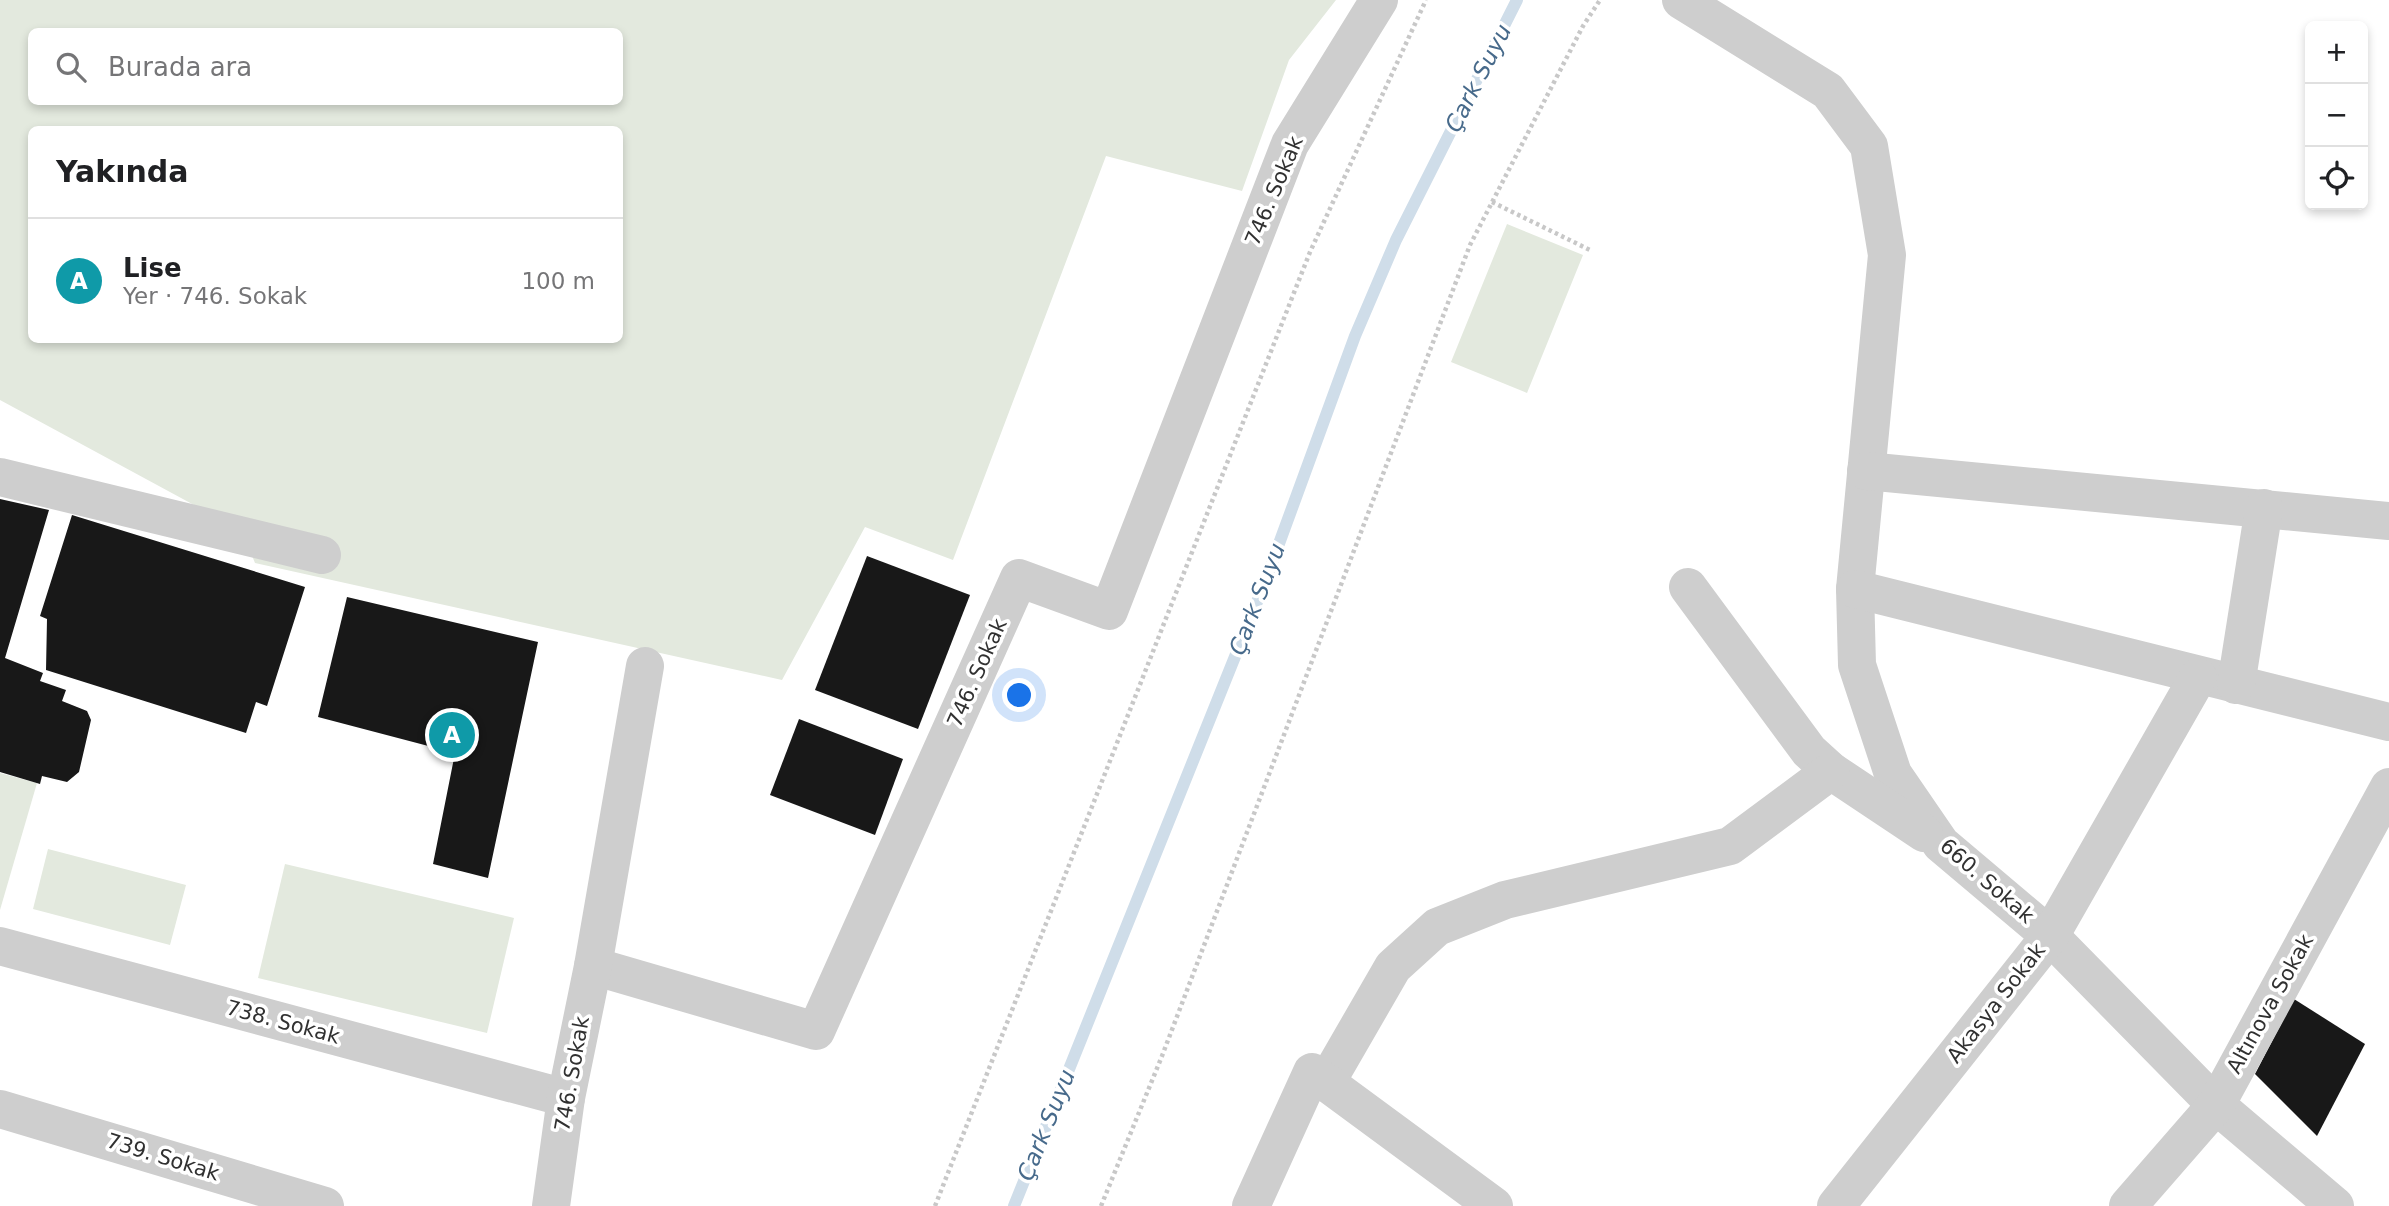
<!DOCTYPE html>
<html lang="tr">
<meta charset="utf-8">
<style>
:root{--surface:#fff;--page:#f2f2f2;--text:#202124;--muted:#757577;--line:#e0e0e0;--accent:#db2777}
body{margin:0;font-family:"DejaVu Sans",sans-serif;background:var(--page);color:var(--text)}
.controls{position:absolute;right:21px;top:21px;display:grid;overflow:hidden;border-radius:10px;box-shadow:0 4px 10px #0003}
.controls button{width:63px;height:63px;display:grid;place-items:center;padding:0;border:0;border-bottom:2px solid var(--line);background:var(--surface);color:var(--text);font:35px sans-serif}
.you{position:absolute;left:1020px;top:696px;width:24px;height:24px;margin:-18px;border:5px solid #fff;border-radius:50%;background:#1a73e8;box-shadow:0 0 0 10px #1a73e833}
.badge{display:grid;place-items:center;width:46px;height:46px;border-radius:50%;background:var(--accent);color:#fff;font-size:23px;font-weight:700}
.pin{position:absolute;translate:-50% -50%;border:4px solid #fff;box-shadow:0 2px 7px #0006}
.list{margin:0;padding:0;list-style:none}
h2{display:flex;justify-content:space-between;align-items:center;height:91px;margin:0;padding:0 28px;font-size:30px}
h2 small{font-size:23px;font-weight:400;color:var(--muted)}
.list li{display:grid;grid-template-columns:46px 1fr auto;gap:21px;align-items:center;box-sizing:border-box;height:126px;padding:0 28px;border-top:2px solid var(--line)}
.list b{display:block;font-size:26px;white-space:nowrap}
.list p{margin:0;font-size:23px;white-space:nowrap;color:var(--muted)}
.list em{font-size:23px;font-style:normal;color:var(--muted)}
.icon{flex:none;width:38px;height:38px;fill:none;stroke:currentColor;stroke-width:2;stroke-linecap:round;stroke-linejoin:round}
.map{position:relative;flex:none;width:2389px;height:1206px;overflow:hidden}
.search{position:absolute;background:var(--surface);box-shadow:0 4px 10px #0003;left:28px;top:28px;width:595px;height:77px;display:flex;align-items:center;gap:18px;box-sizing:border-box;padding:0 24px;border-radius:10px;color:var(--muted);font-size:26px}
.panel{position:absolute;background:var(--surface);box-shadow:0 4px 10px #0003;left:28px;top:126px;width:595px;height:217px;border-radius:10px}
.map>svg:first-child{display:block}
</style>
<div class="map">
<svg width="2389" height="1206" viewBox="0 0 2389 1206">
<rect width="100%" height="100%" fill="#fff"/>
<!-- green -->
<g fill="#e3e9de" fill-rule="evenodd">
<path d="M0,0H1336L1289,60L1242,191L1106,156L953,560L865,527L782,680L255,563L242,531L0,400ZM32,32H620V102H32ZM32,130H620V340H32Z"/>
<path d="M1507,224L1583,255L1527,393L1451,362Z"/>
<path d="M0,773L37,783L0,910Z"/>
<path d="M48,849L186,885L170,945L33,909Z"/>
<path d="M285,864L514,918L487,1033L258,978Z"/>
</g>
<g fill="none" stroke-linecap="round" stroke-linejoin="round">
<!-- stream -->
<path stroke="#cfdde9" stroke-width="12" d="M1014,1206L1265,582L1355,336L1396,240L1517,0"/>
</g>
<!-- building -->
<g fill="#181818">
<path d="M0,499L49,510L5,658L43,673L40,681L66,690L62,701L87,711L91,720L79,772L67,782L42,776L40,784L0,772Z"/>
<path d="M72,515L305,587L267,706L256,702L246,733L46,670L47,619L40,616Z"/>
<path d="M867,556L970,595L918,729L815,690Z"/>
<path d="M347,597L538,642L488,878L433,864L455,753L318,717Z"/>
<path d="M799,719L903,759L875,835L770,795Z"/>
<path d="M2294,999L2365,1044L2317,1136L2255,1074Z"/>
</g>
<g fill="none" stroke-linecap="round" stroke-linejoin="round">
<!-- path -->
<g stroke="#c8c8c8" stroke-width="4.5" stroke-dasharray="3.5 3.5" stroke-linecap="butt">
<path d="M1492,202L1590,250"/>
<path d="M935,1206L1310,252L1426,0"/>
<path d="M1101,1206L1162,1056L1470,245L1583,26L1600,0"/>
</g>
<!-- minor -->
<g stroke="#cecece" stroke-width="38">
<path d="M1681,0L1828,91L1869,146L1887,255L1855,589L1857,665L1893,774L1941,844L2050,936L2216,1105L2335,1206"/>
<path d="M1866,471L2389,521"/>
<path d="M0,477L322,555"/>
<path d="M1688,587L1809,751L1831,771L1924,833"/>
<path d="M1855,589L2389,722"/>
<path d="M2236,685L2264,508"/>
<path d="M0,946L566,1098"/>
<path d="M593,966L816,1031L1019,578L1109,611L1290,144L1379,0"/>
<path d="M1326,1083L1393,967L1437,927L1505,900L1730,846L1831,771"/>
<path d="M0,1109L325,1206"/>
<path d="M551,1206L566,1098L593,966L645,666"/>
<path d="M1251,1206L1312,1072L1494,1206"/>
<path d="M1836,1206L2050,936L2198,677"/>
<path d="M2128,1206L2216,1105L2389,787"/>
</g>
</g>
<g text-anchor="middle" stroke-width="7" stroke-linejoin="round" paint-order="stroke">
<!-- street labels -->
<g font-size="21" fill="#313131" stroke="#fff">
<text transform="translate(1274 191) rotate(-67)" y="7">746. Sokak</text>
<text transform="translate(977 673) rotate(-66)" y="7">746. Sokak</text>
<text transform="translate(1987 881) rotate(41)" y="7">660. Sokak</text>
<text transform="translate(1996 1003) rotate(-52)" y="7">Akasya Sokak</text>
<text transform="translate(2270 1004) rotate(-61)" y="7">Altınova Sokak</text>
<text transform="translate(283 1022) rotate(15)" y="7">738. Sokak</text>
<text transform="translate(572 1074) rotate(-80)" y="7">746. Sokak</text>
<text transform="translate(163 1157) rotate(17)" y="7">739. Sokak</text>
</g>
<!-- water labels -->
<g font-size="23" font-style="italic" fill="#476a8b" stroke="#fff">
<text transform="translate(1478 78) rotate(-63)" y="8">Çark Suyu</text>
<text transform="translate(1257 599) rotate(-69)" y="8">Çark Suyu</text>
<text transform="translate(1046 1125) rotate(-68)" y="8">Çark Suyu</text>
</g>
</g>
</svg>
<div class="controls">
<button>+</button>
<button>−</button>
<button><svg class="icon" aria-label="locate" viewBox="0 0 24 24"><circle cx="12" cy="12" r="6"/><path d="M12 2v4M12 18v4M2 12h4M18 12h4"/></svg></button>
</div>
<div class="you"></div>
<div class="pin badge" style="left:452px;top:735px;background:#0f9aa8">A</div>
<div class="search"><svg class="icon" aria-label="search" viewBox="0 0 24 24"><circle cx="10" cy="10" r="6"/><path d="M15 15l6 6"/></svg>Burada ara</div>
<section class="panel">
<h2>Yakında<small></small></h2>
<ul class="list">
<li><span class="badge" style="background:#0f9aa8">A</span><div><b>Lise</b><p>Yer · 746. Sokak</p></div><em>100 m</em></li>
</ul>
</section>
</div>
